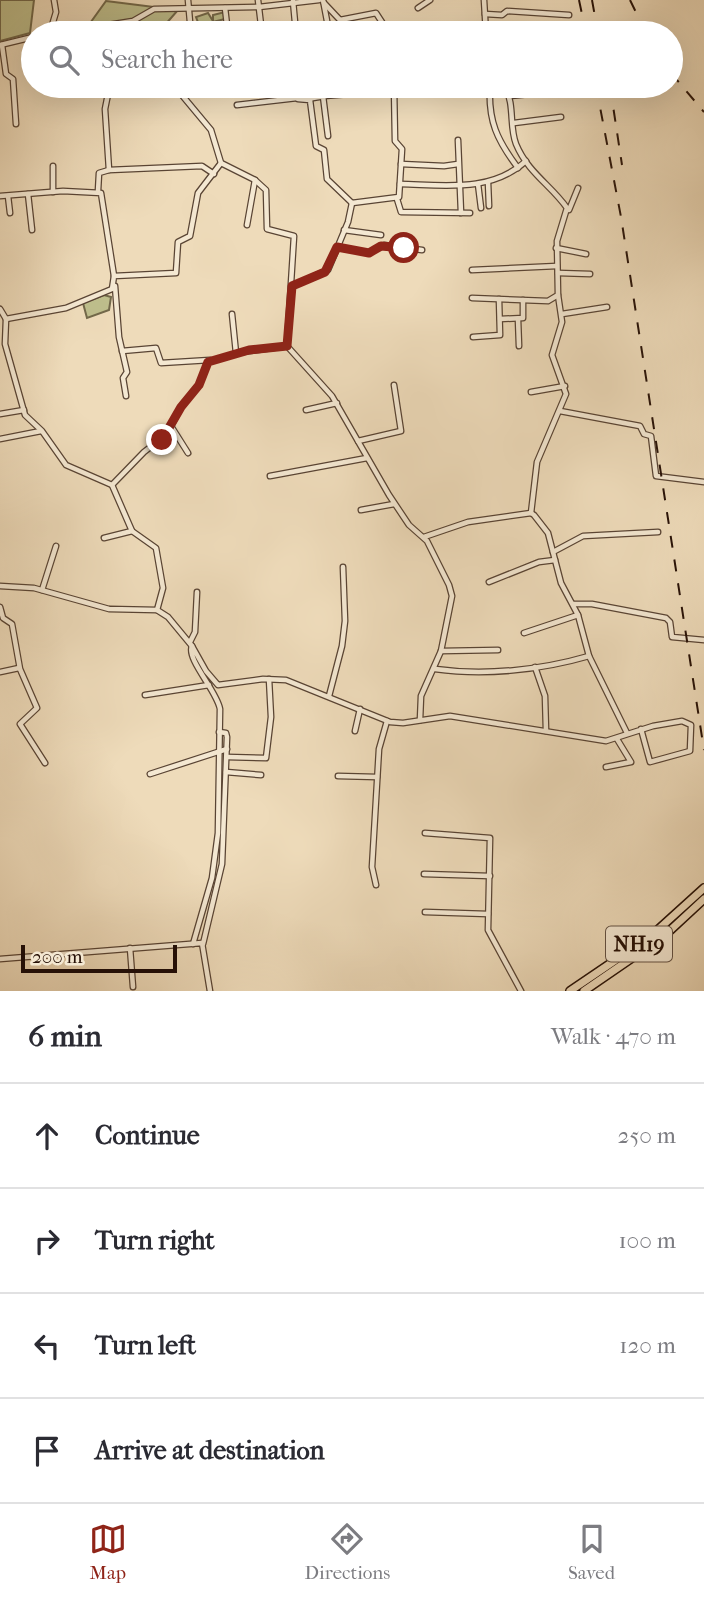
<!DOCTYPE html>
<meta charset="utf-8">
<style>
:root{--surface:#fff;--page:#f2f2f3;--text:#2b2b33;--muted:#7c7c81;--line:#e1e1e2;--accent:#8f2418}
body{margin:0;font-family:"IM FELL French Canon",serif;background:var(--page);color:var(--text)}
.scale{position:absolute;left:21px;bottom:18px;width:156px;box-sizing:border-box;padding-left:7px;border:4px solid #271107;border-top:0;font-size:19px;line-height:24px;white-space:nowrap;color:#271107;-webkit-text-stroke:5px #f4e8d2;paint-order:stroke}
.stop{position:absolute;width:21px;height:21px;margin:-16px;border:5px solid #8f2418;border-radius:50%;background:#fff}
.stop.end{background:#8f2418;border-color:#fff;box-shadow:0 2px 7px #0008}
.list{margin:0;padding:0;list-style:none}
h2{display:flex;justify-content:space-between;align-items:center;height:91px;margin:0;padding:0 28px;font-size:30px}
h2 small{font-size:23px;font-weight:400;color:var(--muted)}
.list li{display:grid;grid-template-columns:46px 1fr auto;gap:21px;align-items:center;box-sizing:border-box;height:105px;padding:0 28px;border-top:2px solid var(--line)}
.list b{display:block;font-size:26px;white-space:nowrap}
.list em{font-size:23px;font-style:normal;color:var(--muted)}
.icon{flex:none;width:38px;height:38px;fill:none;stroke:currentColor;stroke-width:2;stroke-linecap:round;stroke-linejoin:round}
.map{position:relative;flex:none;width:704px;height:991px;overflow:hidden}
.search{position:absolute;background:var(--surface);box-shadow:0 7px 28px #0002;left:21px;right:21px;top:21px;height:77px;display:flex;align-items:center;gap:18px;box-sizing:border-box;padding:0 24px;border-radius:38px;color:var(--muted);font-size:26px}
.sheet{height:511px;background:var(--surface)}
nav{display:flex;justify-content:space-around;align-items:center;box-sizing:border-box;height:98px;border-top:2px solid var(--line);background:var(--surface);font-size:19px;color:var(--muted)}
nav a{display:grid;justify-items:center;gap:4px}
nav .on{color:var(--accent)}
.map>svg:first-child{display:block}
</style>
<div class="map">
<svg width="704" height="991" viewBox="0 0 704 991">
<rect width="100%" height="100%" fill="#eedbba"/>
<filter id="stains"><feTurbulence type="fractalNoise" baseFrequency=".00286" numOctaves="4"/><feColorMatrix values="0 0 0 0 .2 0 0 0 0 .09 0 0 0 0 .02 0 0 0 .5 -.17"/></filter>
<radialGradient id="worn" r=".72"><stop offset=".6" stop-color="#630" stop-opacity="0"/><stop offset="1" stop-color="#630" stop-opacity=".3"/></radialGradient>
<!-- green -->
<g fill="#bebe8c" stroke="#72684a" stroke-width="2">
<path d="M0,0H34L30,33L0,41Z"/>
<path d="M106,1L178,10L158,33H83Z"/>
<path d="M225,12V19L213,22L216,28L212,33H202L196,17L208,13L213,21V15Z"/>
<path d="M104,295L111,297L109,310L87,318L83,303Z"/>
</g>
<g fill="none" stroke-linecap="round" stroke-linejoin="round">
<defs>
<g id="street">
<path d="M188,0L191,33"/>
<path d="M258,0L262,33"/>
<path d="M323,0L328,26"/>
<path d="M484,0L486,33"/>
<path d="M293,1L296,33"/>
<path d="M324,3L340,20L376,13L389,33"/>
<path d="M225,8L228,33"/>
<path d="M418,8L430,0"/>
<path d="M485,14L502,15L507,11L569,15"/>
<path d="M47,33L50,32L56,12L54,0"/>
<path d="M58,33L133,21L154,9L259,7L319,0"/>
<path d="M0,45L33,37"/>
<path d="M2,45L6,74L13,79L16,124"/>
<path d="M105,86L121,93L149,87L181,94L211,130L221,163L255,180L266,190L267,229L294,236L287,346L332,396L389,495L409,525L427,541L449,585L452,596L441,651L421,696L420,720"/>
<path d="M297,86L298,99L310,100L316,146L324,150L327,179L352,203L399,197L402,149L395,141L394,86"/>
<path d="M490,86C488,121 497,140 518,168"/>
<path d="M109,89L105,109L109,170L202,166L214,174"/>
<path d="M506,89L527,86"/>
<path d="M323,96L328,136"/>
<path d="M510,96L539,93"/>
<path d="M309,99C337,92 365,96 394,90"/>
<path d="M237,105L297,98"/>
<path d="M514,123L561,117"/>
<path d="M458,140L461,213"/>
<path d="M401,164L444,166L458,164"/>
<path d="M488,182L489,206"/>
<path d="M400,184C444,185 491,193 526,161"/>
<path d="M478,184L481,208"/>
<path d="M98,191L99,173L109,170"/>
<path d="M53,192V166"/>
<path d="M28,194L32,230"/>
<path d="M0,196L63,191L101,193L114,276"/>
<path d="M8,196L10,213"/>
<path d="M397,199L401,212L470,213"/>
<path d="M569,210L578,188"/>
<path d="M247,225L255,180"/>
<path d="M344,230L381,235"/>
<path d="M337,247L369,253L384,245L422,250"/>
<path d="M556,248L586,254"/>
<path d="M472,270L557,266"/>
<path d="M558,273L590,274"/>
<path d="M115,286L119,337L127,372L123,378L126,396"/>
<path d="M292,286L328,270L348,222L352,203"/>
<path d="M472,298L548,301L558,295L557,241L567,208C551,185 528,173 516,144C509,126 515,106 505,86"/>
<path d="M0,309L6,319L5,344L25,415L42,431L66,465L112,485L132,531L156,548L163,588L157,610"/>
<path d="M232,314L236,353"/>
<path d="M562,314L607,307"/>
<path d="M6,319L66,308L112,289L114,276L176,273L178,242L190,236L198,193L221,163"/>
<path d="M500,319L523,318V300"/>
<path d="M518,319L519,346"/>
<path d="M473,337L500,335L499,299"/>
<path d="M122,351L156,348L161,363L210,360"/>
<path d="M531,392L565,386"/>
<path d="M306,410L337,403"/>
<path d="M560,411L640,426L644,434L651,436L656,476L704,482"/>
<path d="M0,414L24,410"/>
<path d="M171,426L188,453"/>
<path d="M0,439L41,431"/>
<path d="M358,441L401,431L394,385"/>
<path d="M270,476L367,458"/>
<path d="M112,485L144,452L166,435L181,407L199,385L208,362L242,352L287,346"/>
<path d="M361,510L394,504"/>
<path d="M531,513L537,462L566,394L552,355L562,322L558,295"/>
<path d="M424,537L468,522L531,513L534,515L548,533L561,583L578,615L589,656L627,733"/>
<path d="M104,538L132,531"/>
<path d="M553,552L583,536L658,532"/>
<path d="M489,582L539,562L555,560"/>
<path d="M0,586L34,588L109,609L157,610L168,617L192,646"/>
<path d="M42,590L56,546"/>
<path d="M573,604H592L666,618L670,622L672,637L704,640"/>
<path d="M0,607L3,618L12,624L20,669L37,708L20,724L45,763"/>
<path d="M524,633L578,615"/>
<path d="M190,642L195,632L197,592"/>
<path d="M441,651L498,650"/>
<path d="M535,667L545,696L546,731"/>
<path d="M435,669C485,676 541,670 589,656"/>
<path d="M0,672L19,668"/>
<path d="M145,695L209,685"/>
<path d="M329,696L342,646L345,621L343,567"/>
<path d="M355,731L360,709"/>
<path d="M227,757L266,758L271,717L269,679"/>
<path d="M606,767L631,762L617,739"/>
<path d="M226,772L261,775"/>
<path d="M150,774L227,749"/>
<path d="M338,776L377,777"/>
<path d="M425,833L490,838L488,930L521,991"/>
<path d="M424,874L490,876"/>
<path d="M376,885L372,867L379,749L387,721"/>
<path d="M425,912L488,914"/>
<path d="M193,944L212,878L218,833L220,709C217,691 186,659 192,646L206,671L218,685L263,679L286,680L390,722L403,723L450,716L606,741L653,726L682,721L691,725L690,751L650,762L641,729"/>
<path d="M203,944L222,864L227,737L226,733L219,732"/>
<path d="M130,948L133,987"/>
<path d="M0,959L202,943L210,991"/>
</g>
<g id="highway">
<path d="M570,991L651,936L704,888"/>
<path d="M584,991L664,936L704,899"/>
</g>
</defs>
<!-- street casing -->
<use href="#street" stroke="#594434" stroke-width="7"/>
<!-- highway casing -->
<use href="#highway" stroke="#271107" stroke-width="10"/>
<!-- street -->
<use href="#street" stroke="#f4e8d2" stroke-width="4.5"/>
<!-- highway -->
<use href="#highway" stroke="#eedbba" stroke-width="7"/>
<!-- rail -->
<g stroke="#271107" stroke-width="2" stroke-dasharray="12 12" stroke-linecap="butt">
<path d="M579,0L586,33"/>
<path d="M592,0L598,33"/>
<path d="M630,0L646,33"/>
<path d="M671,73L704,112"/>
<path d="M596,86L621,217L704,750"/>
<path d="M610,86L622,165"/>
</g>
</g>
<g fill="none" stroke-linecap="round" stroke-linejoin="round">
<!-- route -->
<path stroke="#8f2418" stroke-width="9" d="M162,440L181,407L199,385L208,362L249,350L287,346L292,286L325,272L337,247L369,253L381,246L404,248"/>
</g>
<g text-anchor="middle" stroke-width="7" stroke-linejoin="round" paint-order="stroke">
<!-- shield labels -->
<rect fill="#f4e8d2" stroke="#645244" stroke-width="2" x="606" y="926.5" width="66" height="35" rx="5"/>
<g font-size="21" font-weight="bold" fill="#271107">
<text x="639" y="951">NH19</text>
</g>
</g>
<rect width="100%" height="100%" filter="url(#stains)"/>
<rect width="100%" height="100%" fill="url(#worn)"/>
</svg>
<div class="scale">200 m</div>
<div class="stop" style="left:404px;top:248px"></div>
<div class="stop end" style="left:162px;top:440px"></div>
<div class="search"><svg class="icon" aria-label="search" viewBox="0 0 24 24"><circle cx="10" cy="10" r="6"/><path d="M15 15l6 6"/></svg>Search here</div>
</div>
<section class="sheet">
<h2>6 min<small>Walk · 470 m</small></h2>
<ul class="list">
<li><svg class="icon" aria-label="ahead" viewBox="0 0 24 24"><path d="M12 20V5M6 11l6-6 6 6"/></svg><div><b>Continue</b></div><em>250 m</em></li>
<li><svg class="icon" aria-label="right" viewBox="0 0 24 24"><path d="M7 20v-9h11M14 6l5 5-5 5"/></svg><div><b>Turn right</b></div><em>100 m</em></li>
<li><svg class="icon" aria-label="left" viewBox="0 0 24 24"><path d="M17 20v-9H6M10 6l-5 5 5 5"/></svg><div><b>Turn left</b></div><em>120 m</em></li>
<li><svg class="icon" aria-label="arrive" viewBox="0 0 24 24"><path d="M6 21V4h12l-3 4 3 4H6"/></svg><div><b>Arrive at destination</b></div></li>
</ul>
</section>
<nav>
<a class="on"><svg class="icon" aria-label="map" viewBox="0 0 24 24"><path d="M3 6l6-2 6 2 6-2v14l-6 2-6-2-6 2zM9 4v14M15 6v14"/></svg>Map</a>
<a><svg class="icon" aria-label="directions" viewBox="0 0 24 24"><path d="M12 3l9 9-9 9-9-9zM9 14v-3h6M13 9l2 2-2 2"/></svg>Directions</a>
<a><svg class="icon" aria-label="saved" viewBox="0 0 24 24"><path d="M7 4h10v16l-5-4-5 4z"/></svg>Saved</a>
</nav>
